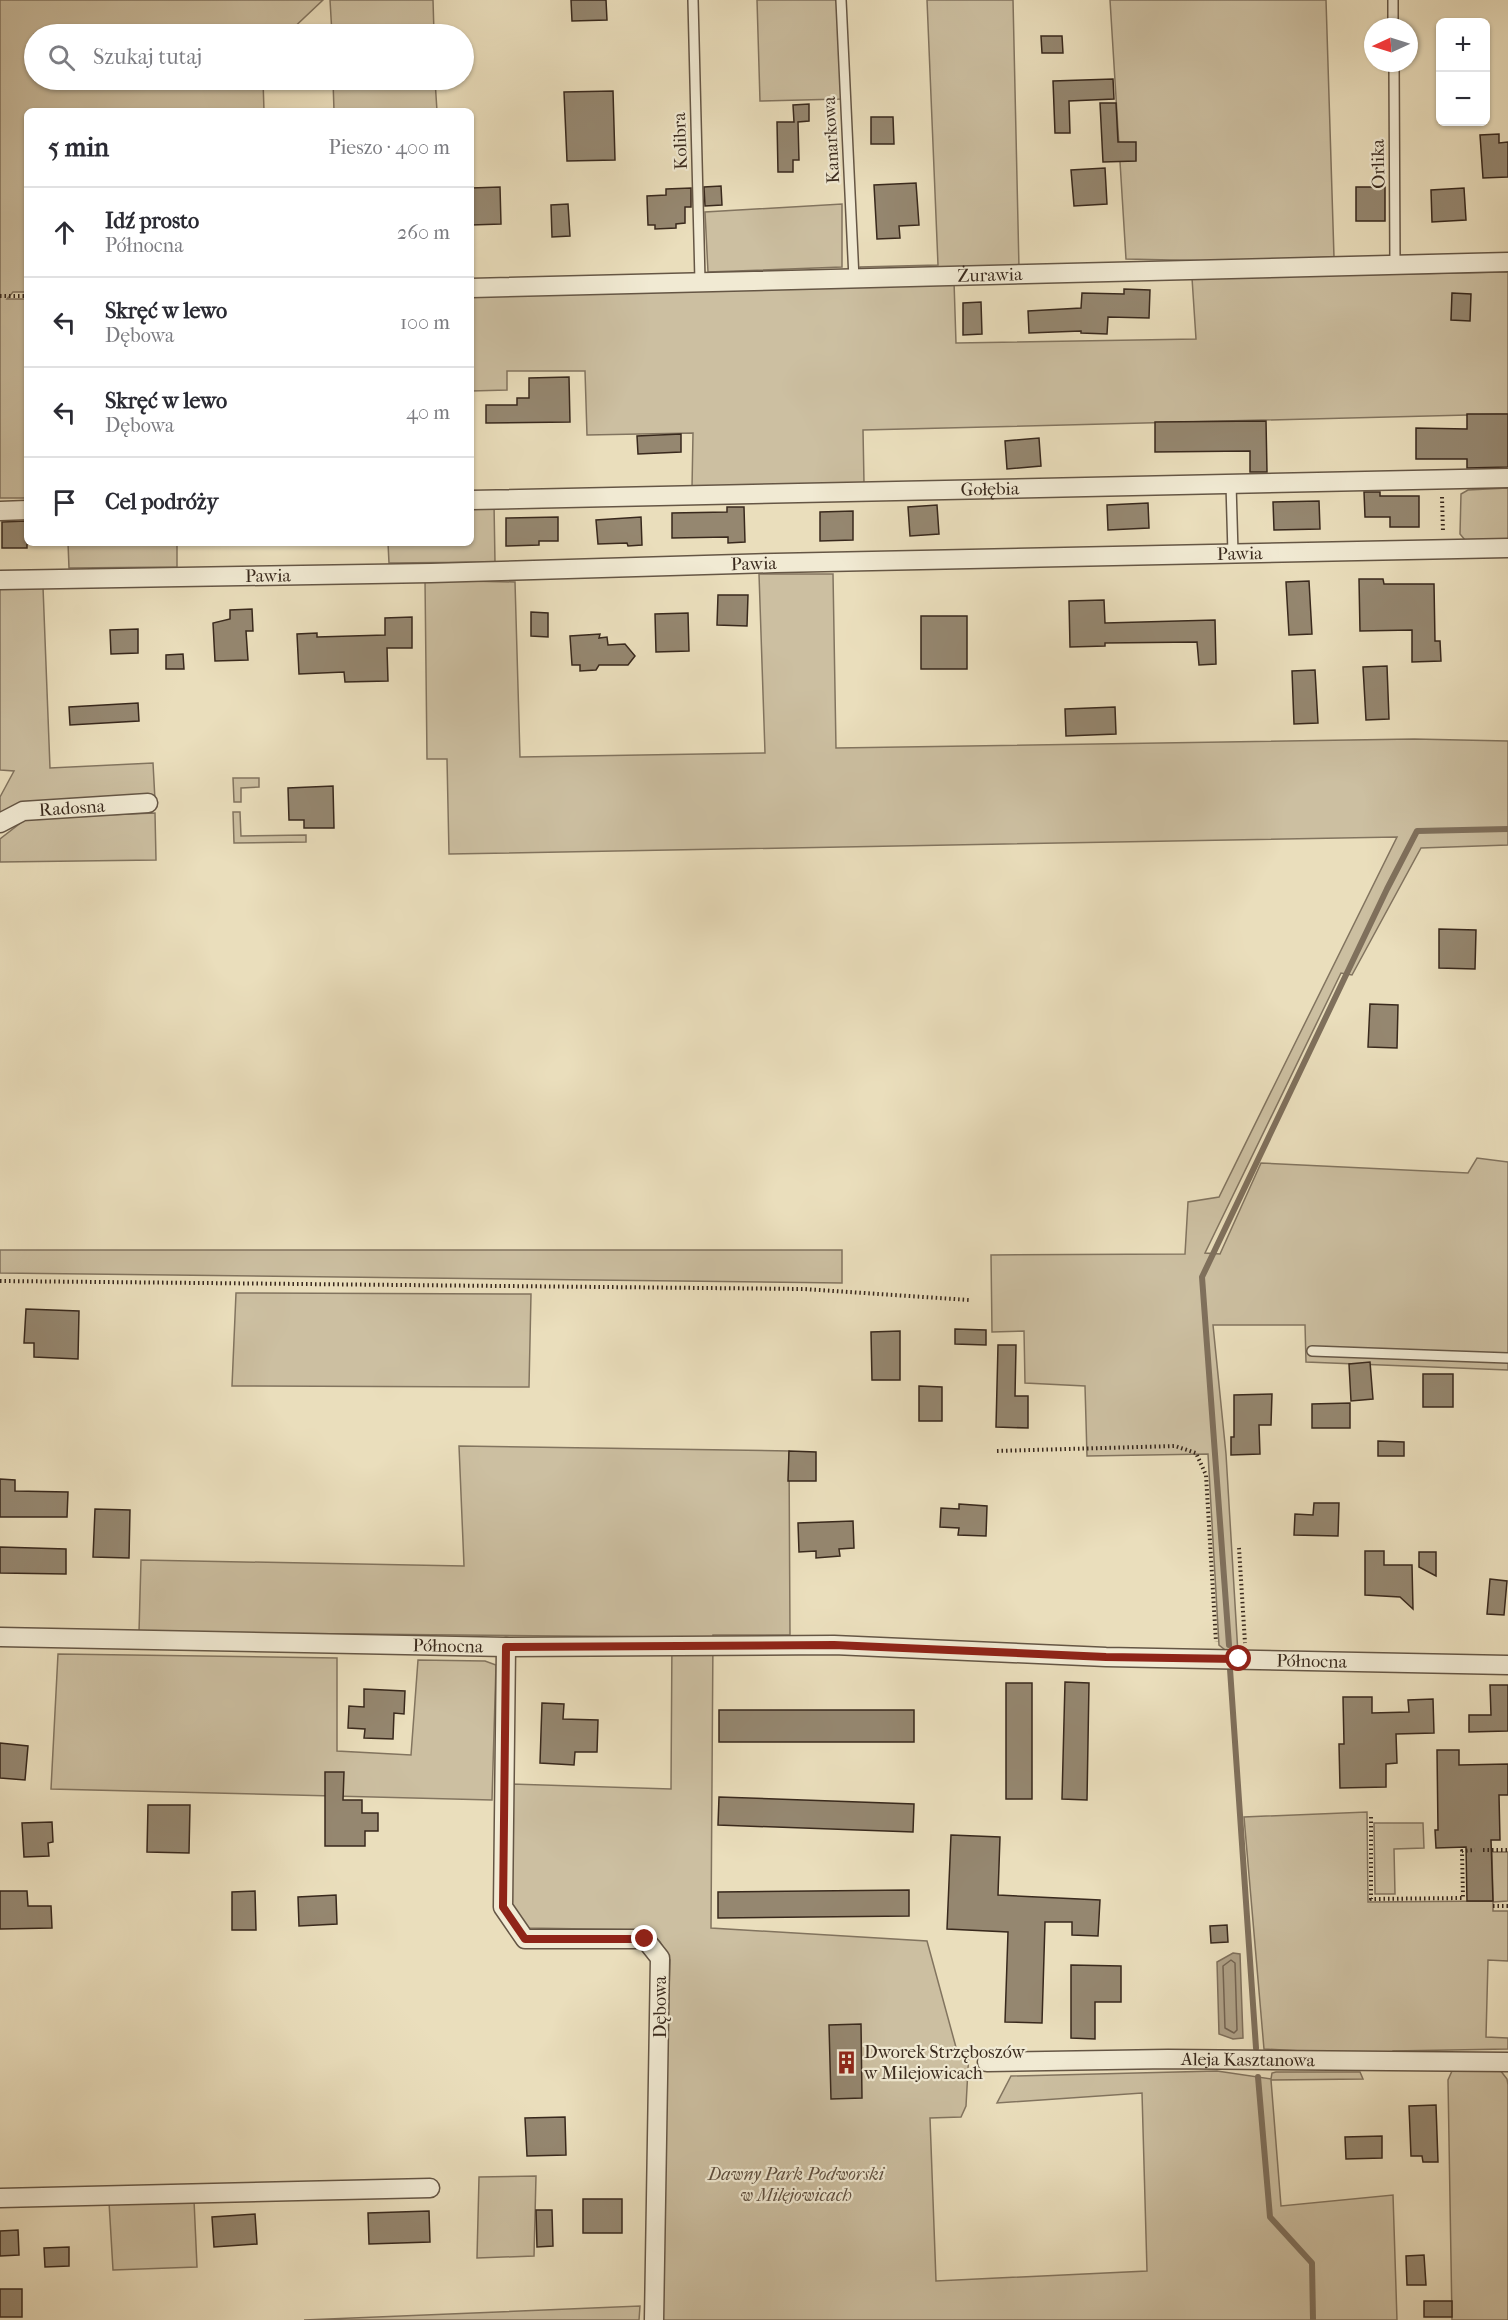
<!DOCTYPE html>
<html lang="pl">
<meta charset="utf-8">
<style>
:root{--surface:#fff;--page:#f7f7f7;--text:#2b2b33;--muted:#7c7c81;--line:#e1e1e2}
body{margin:0;font-family:"IM FELL French Canon",serif;background:var(--page);color:var(--text)}
.controls{position:absolute;right:18px;top:18px;display:grid;overflow:hidden;border-radius:9px;box-shadow:0 2px 4px #0004}
.controls button{width:54px;height:54px;display:grid;place-items:center;padding:0;border:0;border-bottom:2px solid var(--line);background:var(--surface);color:var(--text);font:30px sans-serif}
.compass{position:absolute;left:1364px;top:18px;width:54px;height:54px;border-radius:50%;background:var(--surface);box-shadow:0 2px 4px #0004;rotate:266deg}
.stop{position:absolute;width:18px;height:18px;margin:-14px;border:4px solid #8f2418;border-radius:50%;background:#fff}
.stop.end{background:#8f2418;border-color:#fff;box-shadow:0 2px 6px #0008}
.list{margin:0;padding:0;list-style:none}
h2{display:flex;justify-content:space-between;align-items:center;height:78px;margin:0;padding:0 24px;font-size:26px}
h2 small{font-size:20px;font-weight:400;color:var(--muted)}
.list li{display:grid;grid-template-columns:39px 1fr auto;gap:18px;align-items:center;box-sizing:border-box;height:90px;padding:0 24px;border-top:2px solid var(--line)}
.list b{display:block;font-size:22px;white-space:nowrap}
.list p{margin:0;font-size:20px;white-space:nowrap;color:var(--muted)}
.list em{font-size:20px;font-style:normal;color:var(--muted)}
.icon{flex:none;width:33px;height:33px;fill:none;stroke:currentColor;stroke-width:2;stroke-linecap:round;stroke-linejoin:round}
.map{position:relative;flex:none;width:1508px;height:2320px;overflow:hidden}
.search{position:absolute;background:var(--surface);box-shadow:0 2px 4px #0004;left:24px;top:24px;width:450px;height:66px;display:flex;align-items:center;gap:15px;box-sizing:border-box;padding:0 21px;border-radius:33px;color:var(--muted);font-size:22px}
.panel{position:absolute;background:var(--surface);box-shadow:0 2px 4px #0004;left:24px;top:108px;width:450px;height:438px;border-radius:9px}
.map>svg:first-child{display:block}
</style>
<div class="map">
<svg width="1508" height="2320" viewBox="0 0 1508 2320">
<rect width="100%" height="100%" fill="#eadebc"/>
<filter id="stains"><feTurbulence type="fractalNoise" baseFrequency=".00333" numOctaves="4"/><feColorMatrix values="0 0 0 0 .2 0 0 0 0 .09 0 0 0 0 .02 0 0 0 .5 -.17"/></filter>
<radialGradient id="worn" r=".72"><stop offset=".6" stop-color="#630" stop-opacity="0"/><stop offset="1" stop-color="#630" stop-opacity=".3"/></radialGradient>
<!-- green -->
<g fill="#ccbfa1" stroke="#82745f" stroke-width="1.5">
<path d="M0,0H323L287,34H34V80H263L264,111H27V292H13L7,299H27V498H0Z"/>
<path d="M330,0H433L434,34H332Z"/>
<path d="M757,0H837L841,99L760,101Z"/>
<path d="M927,0H1013L1019,268L860,273V267L938,265Z"/>
<path d="M1110,0H1326L1334,257L1219,261L1126,259Z"/>
<path d="M333,80H435L437,111H334Z"/>
<path d="M842,204V267L708,272L705,212Z"/>
<path d="M1508,272V414L863,430L864,483L692,488L693,433L587,435L585,371H507V390L471,391V295L954,281L956,343L1196,339L1192,278Z"/>
<path d="M1508,488V539L1465,540L1460,534L1461,494L1468,490Z"/>
<path d="M471,504H494L495,562L389,563L388,543H471Z"/>
<path d="M68,543H177V567L69,568Z"/>
<path d="M759,574H833L836,748L1414,739L1508,741V845L1421,848L1352,975L1341,973L1205,1253L1220,1254L1261,1163L1468,1173L1477,1158L1508,1162V1370L1306,1362L1305,1325H1213L1226,1454L1238,1654L1229,1653L1219,1645L1208,1454L1087,1456L1085,1386L1025,1383L1024,1331L992,1332L991,1255L1185,1254L1188,1202L1219,1197L1397,837L449,854L447,759H427L425,580L515,582L520,757L765,753Z"/>
<path d="M43,587L50,768L153,763L155,800C115,800 31,792 0,815V797L14,771L0,770V589Z"/>
<path d="M233,778H259V787L241,788V802H234Z"/>
<path d="M233,812H240L241,836L306,835V842L234,843Z"/>
<path d="M155,813L156,860L0,862V839L27,818Z"/>
<path d="M0,1250H842V1283L0,1273Z"/>
<path d="M236,1293L531,1294L529,1387L232,1386Z"/>
<path d="M459,1446L789,1451L790,1635H713L711,1928L927,1941L957,2051H969L966,2106L961,2117L930,2118L936,2281L1147,2271L1142,2093L997,2103L1011,2076L1217,2071L1271,2079L1272,2073L1276,2072H1360L1363,2079L1271,2080L1281,2206L1393,2195L1397,2320H658L670,1960L660,1942L648,1930L527,1928L509,1899L511,1784L671,1789L672,1637L139,1632L141,1560L464,1566Z"/>
<path d="M58,1654L337,1658V1751L411,1755L418,1660L485,1661L496,1665L492,1800L51,1789Z"/>
<path d="M1367,1812L1368,1902L1493,1901L1492,1852H1508V1901L1493,1902V1911H1508V1961L1488,1960L1486,2037L1508,2038V2049L1393,2051L1392,2056L1264,2049L1244,1817Z"/>
<path d="M1374,1823H1423L1424,1848L1394,1849L1395,1894H1375Z"/>
<path d="M1500,2070L1507,2079L1508,2085V2320H1452L1448,2080L1452,2071Z"/>
<path d="M536,2176L534,2256L477,2258L479,2177Z"/>
<path d="M194,2200L197,2267L113,2270L109,2202Z"/>
<path d="M640,2306L639,2320H304Z"/>
</g>
<!-- water -->
<path fill="#aea086" stroke="#7f705c" stroke-width="1.5" d="M1233,1953L1240,1954L1243,2038L1233,2039L1219,2034L1217,1962Z"/>
<g fill="none" stroke-linecap="round" stroke-linejoin="round">
<!-- shore -->
<path stroke="#746452" stroke-width="1.5" d="M1231,1960L1235,1963L1237,2030L1234,2033L1225,2028L1223,1966Z"/>
<!-- stream -->
<g stroke="#7f705c" stroke-width="6">
<path d="M1229,1645L1202,1277L1387,889L1417,831L1508,829"/>
<path d="M1230,1669L1256,2048"/>
<path d="M1258,2077L1270,2217L1312,2263L1313,2320"/>
</g>
</g>
<!-- building -->
<g fill="#958770" stroke="#39291d" stroke-width="1.5">
<path d="M571,0H606L607,20L572,21Z"/>
<path d="M1041,36H1062L1063,53H1042Z"/>
<path d="M1113,79L1114,99L1069,101L1070,133H1055L1053,81Z"/>
<path d="M613,91L615,160L567,161L564,92Z"/>
<path d="M1100,103H1116L1118,142H1136V161L1103,162Z"/>
<path d="M809,104V121L798,122L799,160H793V172H778L777,122H794L793,105Z"/>
<path d="M871,117H893L894,144H871Z"/>
<path d="M1499,134V143L1508,142V177L1483,178L1480,135Z"/>
<path d="M1105,168L1107,204L1074,206L1071,170Z"/>
<path d="M916,183L919,225L899,226L900,238L877,239L874,185Z"/>
<path d="M721,186L722,205L705,206L704,187Z"/>
<path d="M500,187L501,224L471,225V188Z"/>
<rect x="1356" y="187" width="29" height="34"/>
<path d="M691,188V207H685V223L676,224V228L655,229V225H648L647,196L666,195V189Z"/>
<path d="M1464,188L1466,220L1432,222L1431,190Z"/>
<path d="M568,204L570,236L552,237L551,205Z"/>
<path d="M1124,289L1150,290L1149,318L1108,317L1107,334L1081,333V331L1029,333L1028,311L1081,308L1082,293L1124,294Z"/>
<path d="M1452,293L1471,294L1470,321L1451,320Z"/>
<path d="M981,302L982,334L963,335V303Z"/>
<path d="M569,377L570,422L486,423V405H517V398H529V378Z"/>
<path d="M1467,414H1508V467L1467,468V459H1416V428L1467,429Z"/>
<path d="M1266,421L1267,472H1250V451L1155,452V422Z"/>
<path d="M681,434V452L638,454L637,436Z"/>
<path d="M1039,438L1041,466L1007,469L1005,441Z"/>
<path d="M1364,492H1380V496H1419V527H1390V517H1365Z"/>
<path d="M1319,501L1320,529L1274,530L1273,502Z"/>
<path d="M1148,503L1149,528L1108,530L1107,505Z"/>
<path d="M937,505L939,534L910,536L908,507Z"/>
<path d="M727,507H744L745,542L728,543V537L672,538V513L727,512Z"/>
<path d="M853,511V540L820,541V512Z"/>
<path d="M558,517V541H539V545L506,546V518Z"/>
<path d="M641,517L642,545L628,546L627,543L598,544L596,520Z"/>
<path d="M27,521V548H2V522Z"/>
<path d="M1359,579H1383L1384,584H1434L1435,641H1440L1441,661L1412,662V630L1360,631Z"/>
<path d="M1309,581L1312,634L1289,635L1286,582Z"/>
<path d="M718,595H748L747,626L717,625Z"/>
<path d="M1104,600L1105,623L1215,620L1216,664L1199,665L1197,642L1105,643V646L1070,647L1069,601Z"/>
<path d="M252,609L253,631H246L248,660L215,661L213,623L230,619V610Z"/>
<path d="M531,612L548,613V637L531,636Z"/>
<path d="M688,613L689,651L656,652L655,614Z"/>
<rect x="921" y="616" width="46" height="53"/>
<path d="M412,617V648H387L388,681L345,682L344,672L299,674L297,634L317,633V637L385,635V618Z"/>
<path d="M138,629V653L111,654L110,630Z"/>
<path d="M600,634L599,638L607,637L608,645L625,644L635,656L628,665H599L596,670L580,671V665H572L570,636Z"/>
<path d="M183,654L184,669H166V655Z"/>
<path d="M1387,666L1389,719L1366,720L1363,667Z"/>
<path d="M1315,670L1318,723L1294,724L1292,671Z"/>
<path d="M138,703L139,721L70,725L69,707Z"/>
<path d="M1115,707L1116,734L1066,736L1065,709Z"/>
<path d="M333,786L334,828H304V820H289L288,788Z"/>
<path d="M1439,929L1476,930L1475,969L1439,968Z"/>
<path d="M1370,1004L1398,1005L1397,1048L1368,1047Z"/>
<path d="M26,1309L79,1311L78,1359L34,1357V1343H24Z"/>
<path d="M955,1329L986,1330V1345L955,1344Z"/>
<path d="M900,1331V1380H872L871,1332Z"/>
<path d="M998,1345H1016L1015,1396H1028V1428L996,1427Z"/>
<path d="M1370,1362L1373,1399L1351,1401L1349,1364Z"/>
<rect x="1423" y="1374" width="30" height="33"/>
<path d="M919,1386L942,1387V1421H919Z"/>
<path d="M1272,1394L1271,1425H1259L1260,1454L1231,1455V1437H1234V1395Z"/>
<path d="M1350,1403V1428H1312V1404Z"/>
<path d="M1378,1441L1404,1442V1456H1378Z"/>
<path d="M789,1451L816,1452V1481H788Z"/>
<path d="M0,1479L15,1480V1491L68,1492L67,1517H0Z"/>
<path d="M1314,1503H1339L1338,1536L1294,1535L1295,1514L1313,1515Z"/>
<path d="M959,1504L987,1506L986,1536L958,1535L959,1528L940,1527L941,1508L959,1509Z"/>
<path d="M95,1509L130,1510L129,1558L93,1557Z"/>
<path d="M853,1521L854,1548L839,1549L840,1556L816,1558V1551L799,1552L798,1523Z"/>
<path d="M0,1547L66,1549V1574L0,1573Z"/>
<path d="M1365,1551H1384V1565H1412L1413,1609L1400,1597L1365,1595Z"/>
<path d="M1419,1552H1436V1576L1419,1567Z"/>
<path d="M1490,1579L1507,1581L1504,1615L1487,1614Z"/>
<path d="M1065,1682L1089,1683L1087,1800L1062,1799Z"/>
<rect x="1006" y="1683" width="26" height="116"/>
<path d="M1490,1685H1508V1731L1469,1732V1715H1491Z"/>
<path d="M364,1689L405,1691L404,1714L394,1713L393,1739L364,1738L365,1729L348,1728L349,1706L364,1707Z"/>
<path d="M1343,1697H1372V1713L1409,1712L1408,1700L1433,1699L1434,1733L1396,1734L1397,1763L1386,1764V1787L1340,1788L1339,1744H1344Z"/>
<path d="M542,1703L564,1704L563,1719L598,1720L597,1752H575L574,1765L540,1763Z"/>
<rect x="719" y="1710" width="195" height="32"/>
<path d="M0,1743L28,1746L25,1780L0,1778Z"/>
<path d="M1437,1750H1459V1765L1508,1764V1795H1499L1500,1840H1491L1493,1901H1467L1466,1847L1436,1848L1435,1830H1438Z"/>
<path d="M325,1772H344L343,1800H362V1813H378V1831H365V1846H325Z"/>
<path d="M719,1797L914,1804L913,1832L718,1825Z"/>
<path d="M148,1805H190L189,1853L147,1852Z"/>
<path d="M52,1822L53,1842L48,1843L49,1856L24,1857L22,1823Z"/>
<path d="M951,1835L1000,1837L998,1895L1100,1900L1098,1936L1072,1935V1922H1045L1042,2023L1005,2022L1008,1932L947,1929Z"/>
<path d="M909,1890V1916L718,1918V1892Z"/>
<path d="M0,1891H27L28,1906H51L52,1928L0,1929Z"/>
<path d="M255,1891L256,1930H232V1892Z"/>
<path d="M336,1895L337,1924L299,1926L298,1897Z"/>
<path d="M1227,1925L1228,1942L1211,1943L1210,1926Z"/>
<path d="M1071,1965L1121,1966V2002H1095V2039L1071,2038Z"/>
<path d="M861,2024L862,2098L831,2099L829,2025Z"/>
<path d="M1436,2105L1438,2162H1423L1422,2156H1411L1409,2106Z"/>
<path d="M565,2117L566,2155L527,2156L525,2118Z"/>
<path d="M1382,2136V2158L1346,2159L1345,2137Z"/>
<rect x="583" y="2199" width="39" height="34"/>
<path d="M536,2210H552L553,2246L537,2247Z"/>
<path d="M429,2211L430,2242L369,2244L368,2213Z"/>
<path d="M255,2214L257,2244L214,2247L212,2217Z"/>
<path d="M18,2230L19,2255L0,2256V2231Z"/>
<path d="M69,2247V2266L45,2267L44,2248Z"/>
<path d="M1424,2255L1426,2285H1407L1406,2256Z"/>
<rect x="0" y="2289" width="22" height="28"/>
<rect x="1424" y="2301" width="28" height="16"/>
</g>
<g fill="none" stroke-linecap="round" stroke-linejoin="round">
<defs>
<g id="lane">
<path d="M693,0L700,281"/>
<path d="M841,0L854,279"/>
<path d="M1393,0V27"/>
<path d="M1394,63L1395,265"/>
<path d="M1231,484L1233,553"/>
<path d="M1312,1351L1508,1358"/>
</g>
<g id="street">
<path id="s1" d="M471,288L1508,262"/>
<path id="s2" d="M471,500L1508,478"/>
<path d="M0,511L27,510"/>
<path id="s3" d="M0,580L431,573L775,563L1508,548"/>
<path id="s4" d="M0,823L23,811L148,803"/>
<path id="s5" d="M0,1637L506,1647L834,1645L1106,1657L1508,1665"/>
<path d="M506,1647L503,1907L525,1939H645L660,1958L654,2320"/>
<path id="s6" d="M987,2062L1168,2059L1508,2062"/>
<path d="M0,2198L430,2188"/>
</g>
</defs>
<!-- lane casing -->
<use href="#lane" stroke="#655645" stroke-width="12"/>
<!-- street casing -->
<use href="#street" stroke="#655645" stroke-width="21"/>
<!-- path -->
<g stroke="#39291d" stroke-width="4" stroke-dasharray="1.5 3" stroke-linecap="butt">
<path d="M0,296H27"/>
<path d="M1442,497L1443,532"/>
<path d="M0,1281L804,1289L969,1300"/>
<path d="M997,1451L1175,1446L1196,1453L1206,1475L1216,1642"/>
<path d="M1239,1548L1245,1643"/>
<path d="M1371,1817V1899L1463,1898L1462,1851L1475,1850"/>
<path d="M1483,1850H1508"/>
<path d="M1493,1906H1508"/>
</g>
<!-- lane -->
<use href="#lane" stroke="#f1ead3" stroke-width="9"/>
<!-- street -->
<use href="#street" stroke="#f1ead3" stroke-width="18"/>
</g>
<g fill="none" stroke-linecap="round" stroke-linejoin="round">
<!-- route -->
<path stroke="#8f2418" stroke-width="8" d="M645,1939H525L503,1907L506,1647L834,1645L1106,1657L1239,1659"/>
</g>
<!-- icons -->
<defs>
<symbol id="building-bare" viewBox="-9 -9 18 18"><path d="M-4-6H4V6H1V3H-1V6H-4ZM-2.5-4.3h1.7v1.8h-1.7ZM.8-4.3h1.7v1.8H.8ZM-2.5-1h1.7V.8h-1.7ZM.8-1h1.7V.8H.8Z" fill="#8f2418" stroke="#f1ead3" stroke-width="2.5" paint-order="stroke"/></symbol>
</defs>
<g fill-rule="evenodd">
<use href="#building-bare" x="830" y="2046" width="33" height="33"/>
</g>
<g text-anchor="middle" stroke-width="4.5" stroke-linejoin="round" paint-order="stroke">
<!-- street labels -->
<g font-size="18" fill="#39291d" stroke="#f1ead3">
<text transform="translate(831 140) rotate(-93)" y="6">Kanarkowa</text>
<text transform="translate(680 141) rotate(-92)" y="6">Kolibra</text>
<text transform="translate(1378 164) rotate(-91)" y="6">Orlika</text>
<text dy="6" stroke="none"><textPath href="#s1" startOffset="519">Żurawia</textPath></text>
<text dy="6" stroke="none"><textPath href="#s2" startOffset="519">Gołębia</textPath></text>
<text dy="6" stroke="none"><textPath href="#s3" startOffset="1240">Pawia</textPath></text>
<text dy="6" stroke="none"><textPath href="#s3" startOffset="754">Pawia</textPath></text>
<text dy="6" stroke="none"><textPath href="#s3" startOffset="268">Pawia</textPath></text>
<text dy="6" stroke="none"><textPath href="#s4" startOffset="75">Radosna</textPath></text>
<text dy="6" stroke="none"><textPath href="#s5" startOffset="448">Północna</textPath></text>
<text dy="6" stroke="none"><textPath href="#s5" startOffset="1312">Północna</textPath></text>
<text transform="translate(660 2007) rotate(-90)" y="6">Dębowa</text>
<text dy="6" stroke="none"><textPath href="#s6" startOffset="261">Aleja Kasztanowa</textPath></text>
</g>
<!-- poi labels -->
<g font-size="18" fill="#39291d" stroke="#f1ead3" text-anchor="start">
<text x="864" y="2058">Dworek Strzęboszów<tspan x="864" dy="21">w Milejowicach</tspan></text>
</g>
<!-- park labels -->
<g font-size="18" font-style="italic" fill="#5e4e3e" stroke="#f1ead3">
<text x="796" y="2180">Dawny Park Podworski<tspan x="796" dy="21">w Milejowicach</tspan></text>
</g>
</g>
<rect width="100%" height="100%" filter="url(#stains)"/>
<rect width="100%" height="100%" fill="url(#worn)"/>
</svg>
<div class="controls">
<button>+</button>
<button>−</button>
</div>
<svg class="compass" viewBox="-18 -18 36 36"><path d="M0-13l5 13h-10z" fill="#e53935"/><path d="M0 13l5-13h-10z" fill="#7c7c81"/></svg>
<div class="stop" style="left:1239px;top:1659px"></div>
<div class="stop end" style="left:645px;top:1939px"></div>
<div class="search"><svg class="icon" aria-label="search" viewBox="0 0 24 24"><circle cx="10" cy="10" r="6"/><path d="M15 15l6 6"/></svg>Szukaj tutaj</div>
<section class="panel">
<h2>5 min<small>Pieszo · 400 m</small></h2>
<ul class="list">
<li><svg class="icon" aria-label="ahead" viewBox="0 0 24 24"><path d="M12 20V5M6 11l6-6 6 6"/></svg><div><b>Idź prosto</b><p>Północna</p></div><em>260 m</em></li>
<li><svg class="icon" aria-label="left" viewBox="0 0 24 24"><path d="M17 20v-9H6M10 6l-5 5 5 5"/></svg><div><b>Skręć w lewo</b><p>Dębowa</p></div><em>100 m</em></li>
<li><svg class="icon" aria-label="left" viewBox="0 0 24 24"><path d="M17 20v-9H6M10 6l-5 5 5 5"/></svg><div><b>Skręć w lewo</b><p>Dębowa</p></div><em>40 m</em></li>
<li><svg class="icon" aria-label="arrive" viewBox="0 0 24 24"><path d="M6 21V4h12l-3 4 3 4H6"/></svg><div><b>Cel podróży</b></div></li>
</ul>
</section>
</div>
